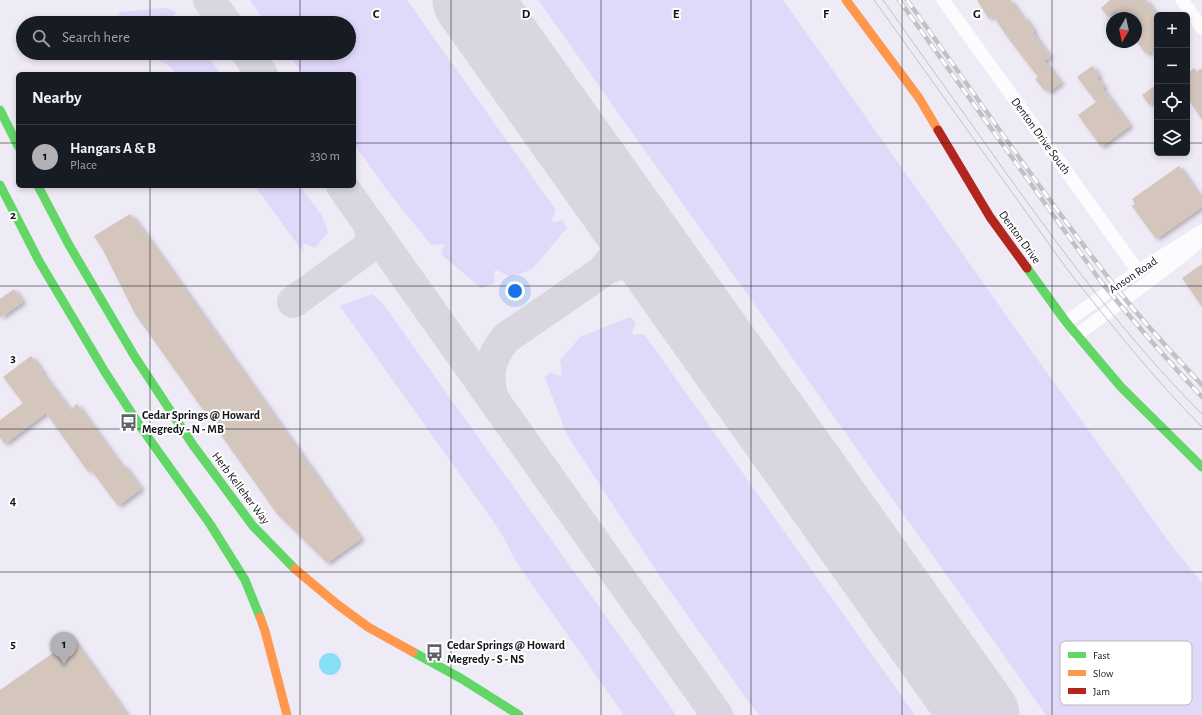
<!DOCTYPE html>
<meta charset="utf-8">
<style>
:root{--surface:#171b24;--page:#242831;--text:#f1f3f6;--muted:#9ea1a6;--line:#363941;--accent:#b1b1b6}
body{margin:0;font-family:"Alegreya Sans",sans-serif;background:var(--page);color:var(--text)}
.controls{position:absolute;right:12px;top:12px;display:grid;overflow:hidden;border-radius:6px;box-shadow:0 2px 6px #0003}
.controls button{width:36px;height:36px;display:grid;place-items:center;padding:0;border:0;border-bottom:1px solid var(--line);background:var(--surface);color:var(--text);font:20px sans-serif}
.compass{position:absolute;left:1106px;top:12px;width:36px;height:36px;border-radius:50%;background:var(--surface);box-shadow:0 2px 6px #0003;rotate:189deg}
.you{position:absolute;left:515px;top:291px;width:14px;height:14px;margin:-10px;border:3px solid #fff;border-radius:50%;background:#1a73e8;box-shadow:0 0 0 6px #1a73e833}
.badge{display:grid;place-items:center;width:26px;height:26px;border-radius:50%;background:var(--accent);color:#111;font-size:13px;font-weight:700}
.pin{position:absolute;translate:-50% -33px;filter:drop-shadow(0 1px 2px #0008)}
.pin::after{content:'';position:absolute;top:21px;width:14px;height:12px;background:inherit;clip-path:polygon(0 0,100% 0,50% 100%)}
.list{margin:0;padding:0;list-style:none}
h2{display:flex;justify-content:space-between;align-items:center;height:52px;margin:0;padding:0 16px;font-size:17px}
h2 small{font-size:13px;font-weight:400;color:var(--muted)}
.list li{display:grid;grid-template-columns:26px 1fr auto;gap:12px;align-items:center;box-sizing:border-box;height:64px;padding:0 16px;border-top:1px solid var(--line)}
.list b{display:block;font-size:15px;white-space:nowrap}
.list p{margin:0;font-size:13px;white-space:nowrap;color:var(--muted)}
.list em{font-size:13px;font-style:normal;color:var(--muted)}
.icon{flex:none;width:22px;height:22px;fill:none;stroke:currentColor;stroke-width:2;stroke-linecap:round;stroke-linejoin:round}
.map{position:relative;flex:none;width:1202px;height:715px;overflow:hidden}
.search{position:absolute;background:var(--surface);box-shadow:0 2px 6px #0003;left:16px;top:16px;width:340px;height:44px;display:flex;align-items:center;gap:10px;box-sizing:border-box;padding:0 14px;border-radius:22px;color:var(--muted);font-size:15px}
.panel{position:absolute;background:var(--surface);box-shadow:0 2px 6px #0003;left:16px;top:72px;width:340px;height:116px;border-radius:6px}
.map>svg:first-child{display:block}
</style>
<div class="map">
<svg width="1202" height="715" viewBox="0 0 1202 715">
<defs>
<filter id="shadow"><feDropShadow dx="3.5" dy="2" stdDeviation="2" flood-color="#0004"/></filter>
</defs>
<rect width="100%" height="100%" fill="#eeebf6"/>
<!-- grass -->
<g fill="#e0d9f9">
<path d="M250,0H407L556,210L552,220L553,222L563,220L567,228L532,269L512,277L496,270L494,272L495,283L481,288L441,254L444,246L443,244L431,245L390,194L354,144V74H303L288,53H349V23H266Z"/>
<path d="M538,0H783L1008,318L1168,541L1202,583V715H1046Z"/>
<path d="M164,8L170,9L176,12L172,21L173,23L183,22L184,23H120L119,12Z"/>
<path d="M143,53H206L221,74H177C168,64 156,57 143,53Z"/>
<path d="M255,186H300L322,216L328,232L315,248L304,243L303,244V252Z"/>
<path d="M372,294L384,305L676,715H624L517,563L500,531L340,306Z"/>
<path d="M630,317L636,323L632,333L634,335L644,334L915,715H759L748,701L661,578L567,435L545,378L550,372L560,376L562,375L560,360L580,337Z"/>
</g>
<!-- water -->
<circle fill="#88def7" cx="330" cy="664" r="11"/>
<g fill="none" stroke-linecap="round" stroke-linejoin="round">
<!-- taxiway -->
<g stroke="#d8d6de" stroke-width="32">
<path d="M209,0L226,23"/>
<path d="M247,53L262,74"/>
<path d="M342,186L717,715"/>
<path d="M603,270C624,250 626,228 615,202"/>
<path d="M293,302L369,247L371,235L369,224"/>
<path d="M493,399C486,373 489,359 506,338L609,267C630,260 648,263 666,274"/>
</g>
<!-- runway -->
<path stroke="#d8d6de" stroke-width="79" d="M472,0L980,715"/>
</g>
<!-- building -->
<g fill="#d4c5bd" filter="url(#shadow)">
<path d="M977,0H1010L1023,18L1024,17L1032,28L1034,32L1033,33L1050,57L1044,61L1061,83L1049,92L1046,89L1044,90L1035,79L1038,77L1008,38L993,16L989,19Z"/>
<path d="M1110,0H1146L1157,15V59L1151,51L1146,54L1136,41V18H1123L1117,9L1107,16L1101,8Z"/>
<path d="M1092,66L1099,76L1097,78L1104,86L1102,88L1130,126L1101,147L1078,115L1096,102L1077,77Z"/>
<path d="M1194,68L1197,72L1202,68V120L1187,97V74Z"/>
<path d="M1153,87L1157,93V99L1149,105L1142,95Z"/>
<path d="M1179,166L1202,200V207L1156,239L1132,206L1135,204L1132,199Z"/>
<path d="M130,214L141,228L361,539L327,563L277,514L135,314L103,250L94,236Z"/>
<path d="M1202,264V307L1182,278Z"/>
<path d="M14,289L23,302L0,318V299Z"/>
<path d="M31,356L43,372L42,373L70,410L77,404L122,467L124,465L141,489L118,506L91,470L88,472L46,413L5,444L0,438V420L23,403L3,377Z"/>
<path d="M73,639L127,715H0V690Z"/>
</g>
<g fill="none" stroke-linecap="round" stroke-linejoin="round">
<!-- street -->
<g stroke="#fcfcfe" stroke-width="13">
<path d="M943,0L1138,271"/>
<path d="M1182,0L1202,28"/>
<path d="M1066,322L1138,271L1202,231"/>
<path d="M1077,335L1172,264L1202,240"/>
</g>
<!-- fast -->
<g stroke="#63d668" stroke-width="9">
<path d="M0,110L18,146"/>
<path d="M0,185L39,261L105,372L140,426L210,524L245,580L260,617"/>
<path d="M38,186L69,245L135,357L193,445L253,526L295,569"/>
<path d="M1027,268L1066,322L1121,387L1202,467"/>
<path d="M413,652L462,679L519,715"/>
</g>
<!-- slow -->
<g stroke="#ff974d" stroke-width="9">
<path d="M846,0L919,98L938,130"/>
<path d="M295,569L338,605L368,627L413,652"/>
<path d="M260,617L265,631L287,715"/>
</g>
<!-- jam -->
<path stroke="#b3261e" stroke-width="9" d="M938,130L990,217L1027,268"/>
<!-- tram -->
<g stroke="#c3c1c5" stroke-width="1">
<path d="M874,0L1067,269C1110,323 1153,378 1202,427"/>
<path d="M883,0C923,57 964,113 1004,170C1065,255 1128,340 1202,414"/>
</g>
<defs>
<g id="rail">
<path d="M899,0L1102,283C1134,322 1167,360 1202,397"/>
<path d="M907,0C977,97 1044,196 1118,290C1144,323 1173,354 1202,385"/>
</g>
</defs>
<!-- rail casing -->
<use href="#rail" stroke="#c3c1c5" stroke-width="4.5"/>
<!-- rail -->
<use href="#rail" stroke="#fff" stroke-width="3" stroke-dasharray="9" stroke-linecap="butt"/>
</g>
<!-- grid -->
<path fill="none" stroke="#17151c" stroke-width="1" stroke-opacity="0.55" d="M150,0V23M300,0V23M451,0V715M601,0V715M751,0V715M902,0V715M1052,0V715M150,53V74M300,53V74M0,143H18M354,143H1157M1187,143H1202M150,186V715M300,186V715M0,286H1202M0,429H1202M0,572H1202"/>
<!-- icons -->
<defs>
<symbol id="bus-bare" viewBox="-9 -9 18 18"><path d="M-5-6H5V4H4V6H2V4H-2V6H-4V4H-5ZM-3.5-4V0h7V-4ZM-3.5 1.2v1.5H-2V1.2ZM2 1.2v1.5H3.5V1.2Z" fill="#626068" stroke="#fff" stroke-width="2.5" paint-order="stroke"/></symbol>
</defs>
<g fill-rule="evenodd">
<use href="#bus-bare" x="116" y="410" width="25" height="25"/>
<use href="#bus-bare" x="422" y="640" width="25" height="25"/>
</g>
<g text-anchor="middle" stroke-width="4" stroke-linejoin="round" paint-order="stroke">
<!-- street labels -->
<g font-size="12" fill="#17151c" stroke="#fff">
<text transform="translate(1041 136) rotate(54)" y="4">Denton Drive South</text>
<text transform="translate(1020 237) rotate(54)" y="4">Denton Drive</text>
<text transform="translate(1133 275) rotate(-34)" y="4">Anson Road</text>
<text transform="translate(241 488) rotate(53)" y="4">Herb Kelleher Way</text>
</g>
<!-- poi labels -->
<g font-size="12" font-weight="bold" fill="#17151c" stroke="#fff" text-anchor="start">
<text x="142" y="419">Cedar Springs @ Howard<tspan x="142" dy="14">Megredy - N - MB</tspan></text>
<text x="447" y="649">Cedar Springs @ Howard<tspan x="447" dy="14">Megredy - S - NS</tspan></text>
</g>
</g>
<!-- legend -->
<rect x="1060" y="641" width="132" height="64" rx="6" fill="#fff" stroke="#b9b9bb" stroke-width="1"/>
<rect x="1068" y="652" width="18" height="6" fill="#63d668"/>
<rect x="1068" y="670" width="18" height="6" fill="#ff974d"/>
<rect x="1068" y="688" width="18" height="6" fill="#b3261e"/>
<g font-size="11" fill="#17151c">
<text x="1093" y="659">Fast</text>
<text x="1093" y="677">Slow</text>
<text x="1093" y="695">Jam</text>
</g>
<g font-size="13" text-anchor="middle" font-weight="bold" fill="#17151c" stroke="#fff" stroke-width="4" stroke-linejoin="round" paint-order="stroke">
<text x="376" y="18">C</text>
<text x="526" y="18">D</text>
<text x="676" y="18">E</text>
<text x="826" y="18">F</text>
<text x="977" y="18">G</text>
<text x="13" y="219">2</text>
<text x="13" y="362">3</text>
<text x="13" y="505">4</text>
<text x="13" y="648">5</text>
</g>
</svg>
<div class="controls">
<button>+</button>
<button>−</button>
<button><svg class="icon" aria-label="locate" viewBox="0 0 24 24"><circle cx="12" cy="12" r="6"/><path d="M12 2v4M12 18v4M2 12h4M18 12h4"/></svg></button>
<button><svg class="icon" aria-label="layers" viewBox="0 0 24 24"><path d="M12 4l9 5-9 5-9-5zM3 14l9 5 9-5"/></svg></button>
</div>
<svg class="compass" viewBox="-18 -18 36 36"><path d="M0-13l5 13h-10z" fill="#e53935"/><path d="M0 13l5-13h-10z" fill="#9ea1a6"/></svg>
<div class="you"></div>
<div class="pin badge" style="left:64px;top:665px">1</div>
<div class="search"><svg class="icon" aria-label="search" viewBox="0 0 24 24"><circle cx="10" cy="10" r="6"/><path d="M15 15l6 6"/></svg>Search here</div>
<section class="panel">
<h2>Nearby<small></small></h2>
<ul class="list">
<li><span class="badge">1</span><div><b>Hangars A &amp; B</b><p>Place</p></div><em>330 m</em></li>
</ul>
</section>
</div>
